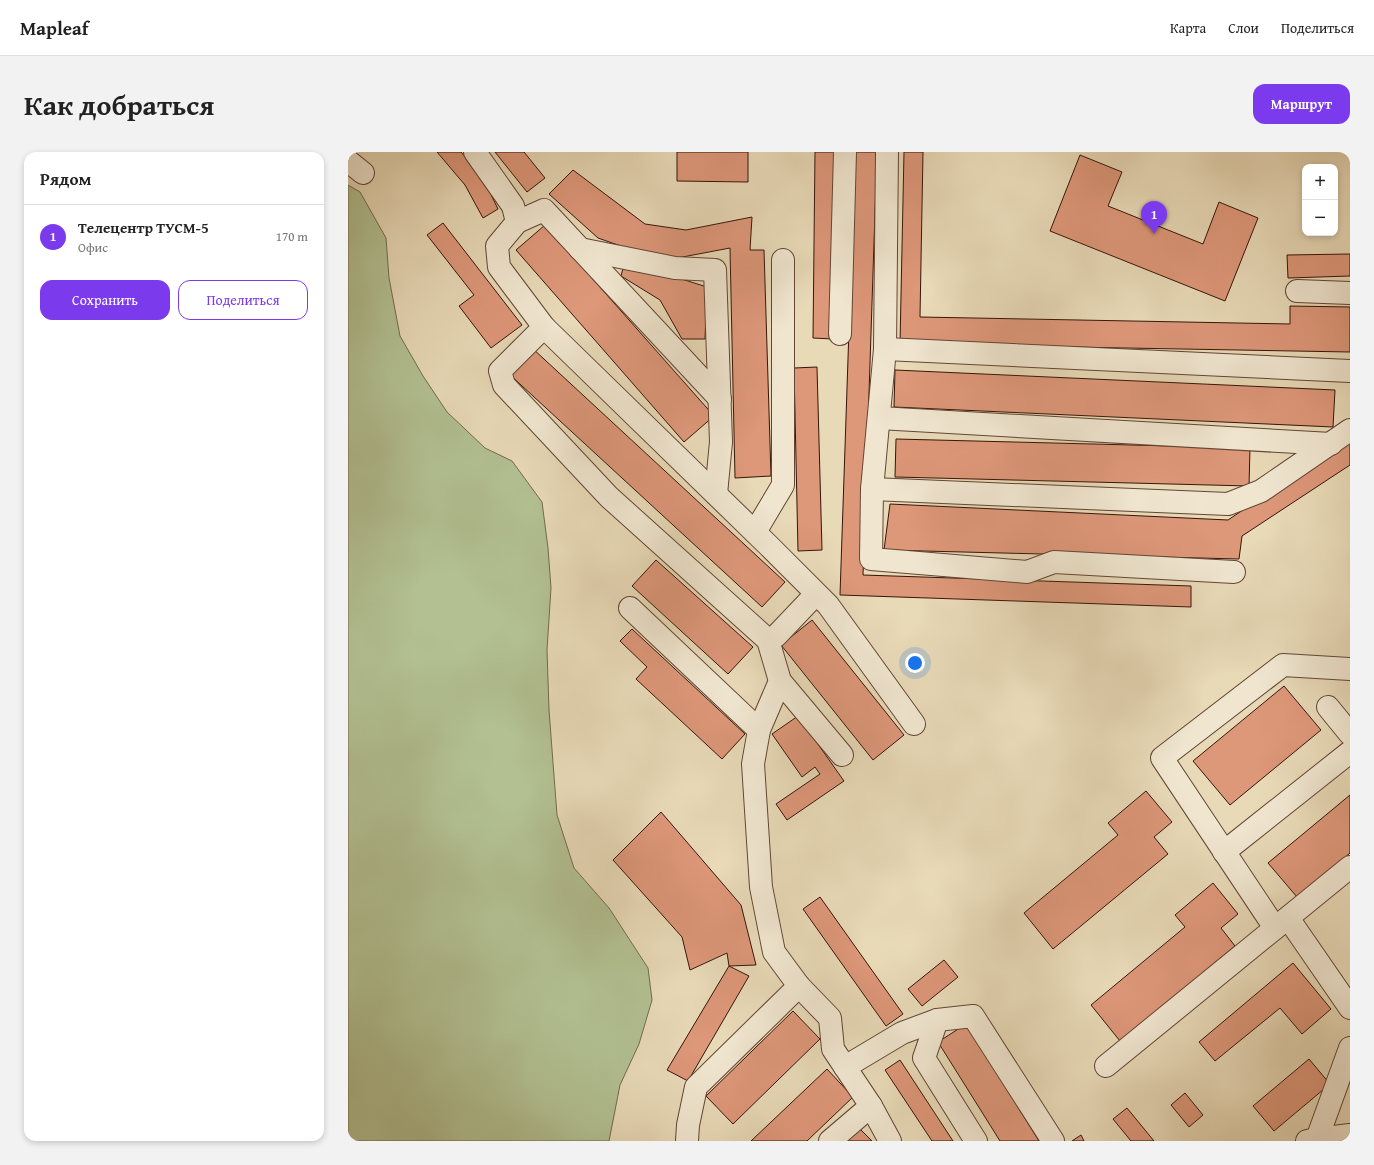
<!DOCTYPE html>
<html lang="ru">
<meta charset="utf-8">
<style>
:root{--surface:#fff;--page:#f2f2f2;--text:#222;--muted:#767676;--line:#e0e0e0;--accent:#7c3aed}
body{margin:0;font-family:"Gentium Book Plus",serif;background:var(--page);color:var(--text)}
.controls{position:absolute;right:12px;top:12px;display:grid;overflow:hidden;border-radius:8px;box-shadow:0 2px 6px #0003}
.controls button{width:36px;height:36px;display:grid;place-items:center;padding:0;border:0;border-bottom:1px solid var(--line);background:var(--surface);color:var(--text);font:20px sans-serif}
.you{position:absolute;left:567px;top:511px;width:14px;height:14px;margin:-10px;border:3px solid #fff;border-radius:50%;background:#1a73e8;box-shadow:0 0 0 6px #1a73e833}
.badge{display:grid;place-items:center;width:26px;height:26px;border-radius:50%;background:var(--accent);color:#fff;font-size:13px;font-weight:700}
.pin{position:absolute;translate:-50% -33px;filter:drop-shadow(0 1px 2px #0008)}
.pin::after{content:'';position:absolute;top:21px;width:14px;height:12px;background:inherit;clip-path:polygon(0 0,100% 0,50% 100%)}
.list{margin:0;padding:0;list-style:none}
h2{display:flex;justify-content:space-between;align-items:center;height:52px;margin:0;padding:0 16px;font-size:17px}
h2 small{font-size:13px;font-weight:400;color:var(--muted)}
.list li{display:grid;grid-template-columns:26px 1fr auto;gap:12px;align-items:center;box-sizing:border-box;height:64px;padding:0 16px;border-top:1px solid var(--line)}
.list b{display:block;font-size:15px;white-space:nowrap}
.list p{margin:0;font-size:13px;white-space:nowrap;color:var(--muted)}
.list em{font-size:13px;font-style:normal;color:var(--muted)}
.actions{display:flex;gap:8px;padding:12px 16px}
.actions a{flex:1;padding:9px 0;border:1px solid var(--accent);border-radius:12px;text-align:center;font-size:14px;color:var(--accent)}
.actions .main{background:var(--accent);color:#fff}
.map{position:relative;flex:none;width:1002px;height:989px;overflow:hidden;border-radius:12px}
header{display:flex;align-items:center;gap:24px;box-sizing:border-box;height:56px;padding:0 20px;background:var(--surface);border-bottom:1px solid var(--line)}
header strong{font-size:19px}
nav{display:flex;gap:22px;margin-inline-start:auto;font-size:14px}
.intro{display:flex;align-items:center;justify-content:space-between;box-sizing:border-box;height:96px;padding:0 24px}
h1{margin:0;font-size:28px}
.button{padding:10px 18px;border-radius:12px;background:var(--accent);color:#fff;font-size:14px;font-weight:700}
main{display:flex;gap:24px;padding:0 24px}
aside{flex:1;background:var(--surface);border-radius:12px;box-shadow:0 2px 6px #0003}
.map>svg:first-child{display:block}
</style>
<header>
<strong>Mapleaf</strong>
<nav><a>Карта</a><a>Слои</a><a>Поделиться</a></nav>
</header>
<div class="intro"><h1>Как добраться</h1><a class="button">Маршрут</a></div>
<main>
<aside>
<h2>Рядом<small></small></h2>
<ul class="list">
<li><span class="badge">1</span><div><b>Телецентр ТУСМ-5</b><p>Офис</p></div><em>170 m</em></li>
</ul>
<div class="actions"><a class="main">Сохранить</a><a>Поделиться</a></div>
</aside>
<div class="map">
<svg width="1002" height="989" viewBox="0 0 1002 989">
<rect width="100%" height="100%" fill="#e8d9b7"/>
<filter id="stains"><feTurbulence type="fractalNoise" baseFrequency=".005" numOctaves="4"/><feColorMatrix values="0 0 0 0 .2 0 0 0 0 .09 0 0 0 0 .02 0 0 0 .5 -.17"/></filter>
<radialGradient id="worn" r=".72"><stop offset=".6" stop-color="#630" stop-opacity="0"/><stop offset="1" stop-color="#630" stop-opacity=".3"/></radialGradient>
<!-- green -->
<path fill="#b2c092" stroke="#746a4d" d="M0,33L12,40L38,86L41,126L52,184L75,224L99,260L137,296L164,309L194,350L200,396L203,436L199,498L201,558L209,663L226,716L261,756L300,816L304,848L291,892L272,933L261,989H0Z"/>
<!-- building -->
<g fill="#dd9779" stroke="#361508">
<path d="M89,0H113L134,24L150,57L135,66L117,33Z"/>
<path d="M147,0H176L197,26L179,40Z"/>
<path d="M329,0H400V30L329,29Z"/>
<path d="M467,0H487L485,187L465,186Z"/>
<path d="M507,0H529L515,423L843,434V455L492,443Z"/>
<path d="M556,0H575L572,165L942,172V154L1002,155V200L552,192Z"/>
<path d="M732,3L774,20L760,54L855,92L871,50L910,66L877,149L702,79Z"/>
<path d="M225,18L297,72L338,78L404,65L402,98H416L423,324L387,326L382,96L324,107L284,98L250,86L201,42Z"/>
<path d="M95,71L174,173L143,196L111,154L126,143L79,83Z"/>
<path d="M197,73L366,264L336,290L168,98Z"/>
<path d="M1002,102V124L940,126L939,103Z"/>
<path d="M276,112L324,124L359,135L357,187H334L312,148L273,124Z"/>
<path d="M183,195L437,430L414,455L160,221Z"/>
<path d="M469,215L474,398L450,399L446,216Z"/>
<path d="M547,218L987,238L985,275L546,255Z"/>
<path d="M1002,286V313L894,384L891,407L536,398L542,352L880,368Z"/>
<path d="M548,287L902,296L901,334L547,325Z"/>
<path d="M308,408L405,495L380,522L284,434Z"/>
<path d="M464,468L556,583L525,608L433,493Z"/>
<path d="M284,477L397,582L374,607L288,527L299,515L272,489Z"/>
<path d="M936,534L973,578L882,653L845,609Z"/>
<path d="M450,564L496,629L439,668L428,652L472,622L467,615L454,625L424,582Z"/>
<path d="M798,639L824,670L806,685L820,702L705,797L676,761L770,683L760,671Z"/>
<path d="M1002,643V701L949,745L920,711Z"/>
<path d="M313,660L393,753L408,813L381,814L379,801L342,818L334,785L265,708Z"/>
<path d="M865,731L890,762L873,776L887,794L772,889L743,853L837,775L827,763Z"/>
<path d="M472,745L555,862L538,874L455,757Z"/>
<path d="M596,808L610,825L574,854L560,837Z"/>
<path d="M945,811L983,857L954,882L932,856L867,909L851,890Z"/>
<path d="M381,814L401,824L340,929L319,918Z"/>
<path d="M445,859L472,887L385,972L358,944Z"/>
<path d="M618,872L691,989H652L590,890Z"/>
<path d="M961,907L982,932L926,979L905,954Z"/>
<path d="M552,908L605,989H584L537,918Z"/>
<path d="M479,917L505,945L459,989H403Z"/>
<path d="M837,941L855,963L841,975L823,953Z"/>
<path d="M779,956L806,989H783L765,967Z"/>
<path d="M511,976L524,989H498Z"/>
<path d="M733,983L736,989H724Z"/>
</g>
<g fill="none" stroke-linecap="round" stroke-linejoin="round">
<defs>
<g id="minor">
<path d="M127,0L165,54L169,70"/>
<path d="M539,0L537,197L524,337L523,407L679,420L706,410L886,420"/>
<path d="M0,9L15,21"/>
<path d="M232,97L327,116L367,118L373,290L368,342"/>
<path d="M949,139L1002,141"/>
<path d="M196,175L152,219L156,233L261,345L420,488L432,529L494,603"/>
<path d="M492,182L497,0"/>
<path d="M537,197L1002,219"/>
<path d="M372,247L196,58L169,70L149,94L151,115L196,175L421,394L480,453L566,572"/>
<path d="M531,266L983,292"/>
<path d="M524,337L880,352L913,339L1002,278"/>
<path d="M407,380L435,333V108"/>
<path d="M282,456L411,578"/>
<path d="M420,488L428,484L468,442"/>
<path d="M432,529L411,578L405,612L413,735L426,800L451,834L482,866L485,897L523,954L542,989"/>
<path d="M980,555L1002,582"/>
<path d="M876,700L1002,600"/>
<path d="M940,766L1002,856"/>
<path d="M927,776L814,606L935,513L1002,517"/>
<path d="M589,868L576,906L628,989"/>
<path d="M758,914L1002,715"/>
<path d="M497,915L554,881L589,868L625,864L705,989"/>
<path d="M969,987L1002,896"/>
<path d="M339,989L340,973L348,935L451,834"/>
<path d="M482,989L523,954"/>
<path d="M959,989L969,987L1002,983"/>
</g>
</defs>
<!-- minor casing -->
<use href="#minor" stroke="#624634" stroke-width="24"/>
<!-- minor -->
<use href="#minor" stroke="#f0e6d0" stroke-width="22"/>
</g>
<rect width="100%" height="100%" filter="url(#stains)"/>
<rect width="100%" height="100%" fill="url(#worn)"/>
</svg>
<div class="controls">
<button>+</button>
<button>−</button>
</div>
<div class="you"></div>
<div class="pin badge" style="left:806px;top:82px">1</div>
</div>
</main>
